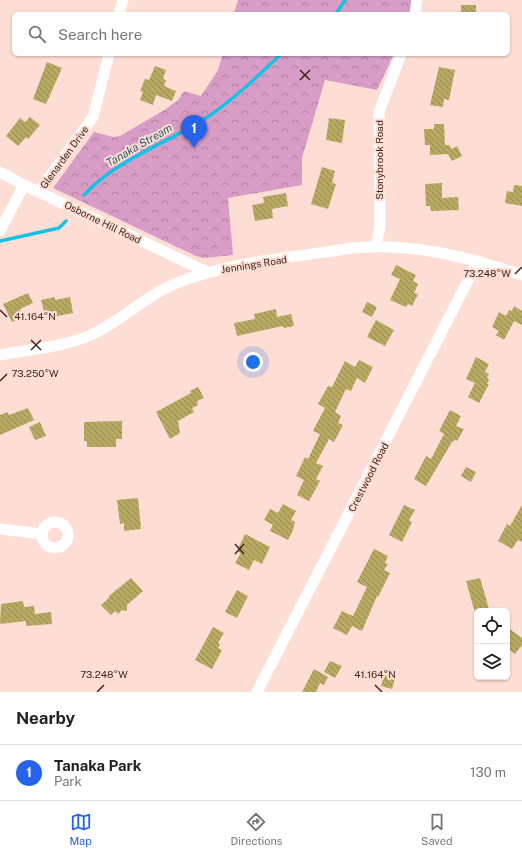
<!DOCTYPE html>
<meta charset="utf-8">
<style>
:root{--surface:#fff;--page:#f2f2f2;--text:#222;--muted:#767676;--line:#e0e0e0;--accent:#2563eb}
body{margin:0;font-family:"Public Sans",sans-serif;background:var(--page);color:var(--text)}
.controls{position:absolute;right:12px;bottom:12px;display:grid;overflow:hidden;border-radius:6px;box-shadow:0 1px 3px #0004}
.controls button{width:36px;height:36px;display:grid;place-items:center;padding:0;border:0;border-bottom:1px solid var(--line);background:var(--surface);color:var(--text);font:20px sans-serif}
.you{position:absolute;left:253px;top:362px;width:14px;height:14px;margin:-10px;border:3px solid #fff;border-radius:50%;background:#1a73e8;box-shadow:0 0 0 6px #1a73e833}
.badge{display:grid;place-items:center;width:26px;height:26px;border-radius:50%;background:var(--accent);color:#fff;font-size:13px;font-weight:700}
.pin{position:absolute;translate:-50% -33px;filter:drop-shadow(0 1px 2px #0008)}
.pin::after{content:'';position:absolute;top:21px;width:14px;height:12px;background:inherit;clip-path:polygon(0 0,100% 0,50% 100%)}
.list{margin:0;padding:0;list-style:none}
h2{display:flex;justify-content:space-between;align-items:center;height:52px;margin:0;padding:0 16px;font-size:17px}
h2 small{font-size:13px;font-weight:400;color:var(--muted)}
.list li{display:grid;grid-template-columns:26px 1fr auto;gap:12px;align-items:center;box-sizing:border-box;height:56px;padding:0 16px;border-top:1px solid var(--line)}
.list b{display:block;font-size:15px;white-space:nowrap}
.list p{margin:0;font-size:13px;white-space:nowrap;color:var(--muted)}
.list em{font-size:13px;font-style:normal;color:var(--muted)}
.icon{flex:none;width:22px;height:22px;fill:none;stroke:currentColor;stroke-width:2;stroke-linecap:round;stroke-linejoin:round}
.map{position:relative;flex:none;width:522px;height:692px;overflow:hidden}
.search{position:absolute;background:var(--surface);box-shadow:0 1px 3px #0004;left:12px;right:12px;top:12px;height:44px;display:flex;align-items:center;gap:10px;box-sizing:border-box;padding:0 14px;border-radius:6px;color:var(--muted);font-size:15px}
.sheet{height:108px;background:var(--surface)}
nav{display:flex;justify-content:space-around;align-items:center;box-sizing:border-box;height:56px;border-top:1px solid var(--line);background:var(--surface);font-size:11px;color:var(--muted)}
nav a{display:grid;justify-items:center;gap:2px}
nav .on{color:var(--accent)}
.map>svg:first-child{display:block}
</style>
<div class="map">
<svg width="522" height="692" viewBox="0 0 522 692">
<defs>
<pattern id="park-crowns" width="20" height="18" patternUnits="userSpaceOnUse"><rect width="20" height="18" fill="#d89dc6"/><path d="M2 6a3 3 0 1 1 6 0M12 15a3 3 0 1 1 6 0" fill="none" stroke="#b180a0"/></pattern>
<pattern id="building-back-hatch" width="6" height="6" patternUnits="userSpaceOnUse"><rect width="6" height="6" fill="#b8aa62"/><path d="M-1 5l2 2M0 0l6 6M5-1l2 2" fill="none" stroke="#978a50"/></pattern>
</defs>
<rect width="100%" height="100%" fill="#feded4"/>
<!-- park -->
<g fill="url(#park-crowns)">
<path d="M238,0H412L411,14H234Z"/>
<path d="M223,54H394L377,90L325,80L302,158V185L228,198L233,255L204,258L196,256L53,188L94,132L113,137L120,136L166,109L178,100L184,91L201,96L218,70Z"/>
</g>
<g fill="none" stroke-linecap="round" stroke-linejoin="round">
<!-- stream -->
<g stroke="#15c2e7" stroke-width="3.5">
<path d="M336,14L345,0"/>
<path d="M84,195C118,158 169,143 209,116C235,98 258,76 281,54"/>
<path d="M0,241L59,228L66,221"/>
</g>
</g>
<!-- building -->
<g fill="url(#building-back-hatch)">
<rect x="461" y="5" width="15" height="9"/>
<path d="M47,62L62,68L46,104L33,99Z"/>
<path d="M155,66L166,70L163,79L166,80L164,86L176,91L172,101L156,95L153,105L140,100L143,92L140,91L145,79L149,80Z"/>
<path d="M439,67L455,70L449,100L444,99L443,107L430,105Z"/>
<path d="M30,117L40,125L28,139L26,137L18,146L6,136L20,118L25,122Z"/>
<path d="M329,118L345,120L342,143L326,140Z"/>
<path d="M434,124H444L445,145H449L452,149L457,146L462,156L452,161L448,154L430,155V145H425L424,129H434Z"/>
<path d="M322,167L335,171L332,183L336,184L328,209L311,204Z"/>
<path d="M442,183V198L458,197L459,210L431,211L430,206H426L425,184Z"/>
<path d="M514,185L522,186V206L505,203L507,191L513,192Z"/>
<path d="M286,193L288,206L272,209L273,218L255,221L252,205L264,203L263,197Z"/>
<path d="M396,265L416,275L413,281L418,284L414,293L418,294L412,306L408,304L406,307L390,300L400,279L391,275Z"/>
<path d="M28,293L33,303L20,309L23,316L12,322L3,304Z"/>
<path d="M55,297V300L70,297L73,313L48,318L46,311H44L41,300Z"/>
<path d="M367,302L377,307L372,317L362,312Z"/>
<path d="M514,306L522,311V325L514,321L504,340L496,335L499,331L492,327L499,312L506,316L509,310L512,311Z"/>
<path d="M276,309L277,317L291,314L294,326L284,328L283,326L237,336L234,323L255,319L254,314Z"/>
<path d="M376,320L394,330L385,346L367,337Z"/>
<path d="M476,357L489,364L485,372L489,374L487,378L489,380L487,384H489L479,403L468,397L475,383L466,379Z"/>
<path d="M359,360L373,367L365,383L357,378L351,391L346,389L335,412L341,416L338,423L343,425L334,442L329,439L316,463L323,466L316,479L320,481L309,501L297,495L304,480L296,476L305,457L308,459L320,434L313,431L325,408L318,404L328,386L332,387L345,361L355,367Z"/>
<path d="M198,387L204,398L197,401L198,405L192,408L194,412L178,421L180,433L170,439L156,412L191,393L190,391Z"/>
<path d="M28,408L34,420L0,435V415L8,412L9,415Z"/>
<path d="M450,410L461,416L456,426L464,429L457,441L455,440L452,442L426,486L414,479L426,456L431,459L444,434L439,431Z"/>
<path d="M122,421V439H116V447H87V441H84V422Z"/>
<path d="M40,422L46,436L35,440L29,427Z"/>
<path d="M466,467L476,472L471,482L461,476Z"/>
<path d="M138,498L141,529L124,531V523L120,524L117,500Z"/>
<path d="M283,504L296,511L291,520L295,522L293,530L288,540L270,531L273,525L264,520L270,509L278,513Z"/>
<path d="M404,505L415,510L409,520L412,522L402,542L389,535Z"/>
<path d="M522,505V542L518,540L512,549L498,541L507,524L510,526Z"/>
<path d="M245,534L270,547L262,564L254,560L249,570L235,563L241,553L237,551L238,549Z"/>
<path d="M374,549L388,556L385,563L388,564L384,570L390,573L378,597L377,596L362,631L352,626L347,635L333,628L342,611L353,616L367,587L357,582Z"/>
<path d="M131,578L143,591L127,605V611L122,610L118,614L115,611L111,615L101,605L109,598V596Z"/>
<path d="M480,578L489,609L475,613L466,581Z"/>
<path d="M237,590L248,596L237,618L225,612Z"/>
<path d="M23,601L24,607L34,606L35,614L51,612L52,624L26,626V621L0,624L1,604Z"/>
<path d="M213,627L224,633L218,643L220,644L218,648L222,650L212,669L195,660Z"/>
<path d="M507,627L522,638V645L515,654L507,648Z"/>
<path d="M330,661L342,666L335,678L324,672Z"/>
<path d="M314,669L328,677L324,685L320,683L316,692H302Z"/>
<path d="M384,675L395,678L392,689L381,686Z"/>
</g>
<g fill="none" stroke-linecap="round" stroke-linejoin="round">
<!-- minor -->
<g stroke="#fff" stroke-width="11">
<path d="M119,14L123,0"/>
<path d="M415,14L417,0"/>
<path d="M0,172L24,185L207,272"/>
<path d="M39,191L93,117L109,54"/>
<path d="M0,231L24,185"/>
<path d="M376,246L380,227L379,112L401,54"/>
<path d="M0,355C27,350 61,347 86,337C119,324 144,296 177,283C229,262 297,257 352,248C411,242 467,257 522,275"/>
<circle cx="55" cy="535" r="13"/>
<path d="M0,529L42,534"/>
<path d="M257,692L478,261"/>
</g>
</g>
<!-- ticks -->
<path fill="none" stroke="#42251c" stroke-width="1.5" d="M300,70L310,80M300,80L310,70M515,274L522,267M0,310L7,317M31,340L41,350M31,350L41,340M0,381L7,374M235,544L244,554M235,554L244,544M375,685L382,692M97,692L104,685"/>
<g text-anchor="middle" stroke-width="4" stroke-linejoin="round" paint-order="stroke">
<!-- street labels -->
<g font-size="10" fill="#42251c" stroke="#feded4">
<text transform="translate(64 157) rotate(-54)" y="4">Glenarden Drive</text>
<text transform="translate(379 160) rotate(-90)" y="4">Stonybrook Road</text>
<text transform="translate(103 222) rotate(26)" y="4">Osborne Hill Road</text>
<text transform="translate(254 264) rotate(-9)" y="4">Jennings Road</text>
<text transform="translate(368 477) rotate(-63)" y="4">Crestwood Road</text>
</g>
<!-- water labels -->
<g font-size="11" font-style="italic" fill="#1b5867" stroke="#feded4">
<text transform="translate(139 145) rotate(-30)" y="4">Tanaka Stream</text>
</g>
</g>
<g font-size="10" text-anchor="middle" fill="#42251c" stroke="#feded4" stroke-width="4" stroke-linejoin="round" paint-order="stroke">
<text x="487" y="277">73.248°W</text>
<text x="35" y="320">41.164°N</text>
<text x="35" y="377">73.250°W</text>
<text x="104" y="678">73.248°W</text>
<text x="375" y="678">41.164°N</text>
</g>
</svg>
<div class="controls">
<button><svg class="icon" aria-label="locate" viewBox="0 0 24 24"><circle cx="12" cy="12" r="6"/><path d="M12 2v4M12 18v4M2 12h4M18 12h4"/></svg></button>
<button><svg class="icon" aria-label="layers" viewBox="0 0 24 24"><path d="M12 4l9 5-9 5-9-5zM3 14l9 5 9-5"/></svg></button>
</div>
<div class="you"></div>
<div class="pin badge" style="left:194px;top:148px">1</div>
<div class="search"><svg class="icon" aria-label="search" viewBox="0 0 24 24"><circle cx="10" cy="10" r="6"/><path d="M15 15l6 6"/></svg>Search here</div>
</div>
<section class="sheet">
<h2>Nearby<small></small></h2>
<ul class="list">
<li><span class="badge">1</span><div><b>Tanaka Park</b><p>Park</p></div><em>130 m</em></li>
</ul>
</section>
<nav>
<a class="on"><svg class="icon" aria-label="map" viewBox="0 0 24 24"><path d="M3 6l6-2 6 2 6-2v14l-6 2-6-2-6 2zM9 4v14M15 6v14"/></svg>Map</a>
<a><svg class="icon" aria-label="directions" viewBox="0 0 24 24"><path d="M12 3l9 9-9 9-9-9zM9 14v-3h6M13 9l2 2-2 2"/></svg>Directions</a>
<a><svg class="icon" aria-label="saved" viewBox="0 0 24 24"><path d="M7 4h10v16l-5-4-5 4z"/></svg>Saved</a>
</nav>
